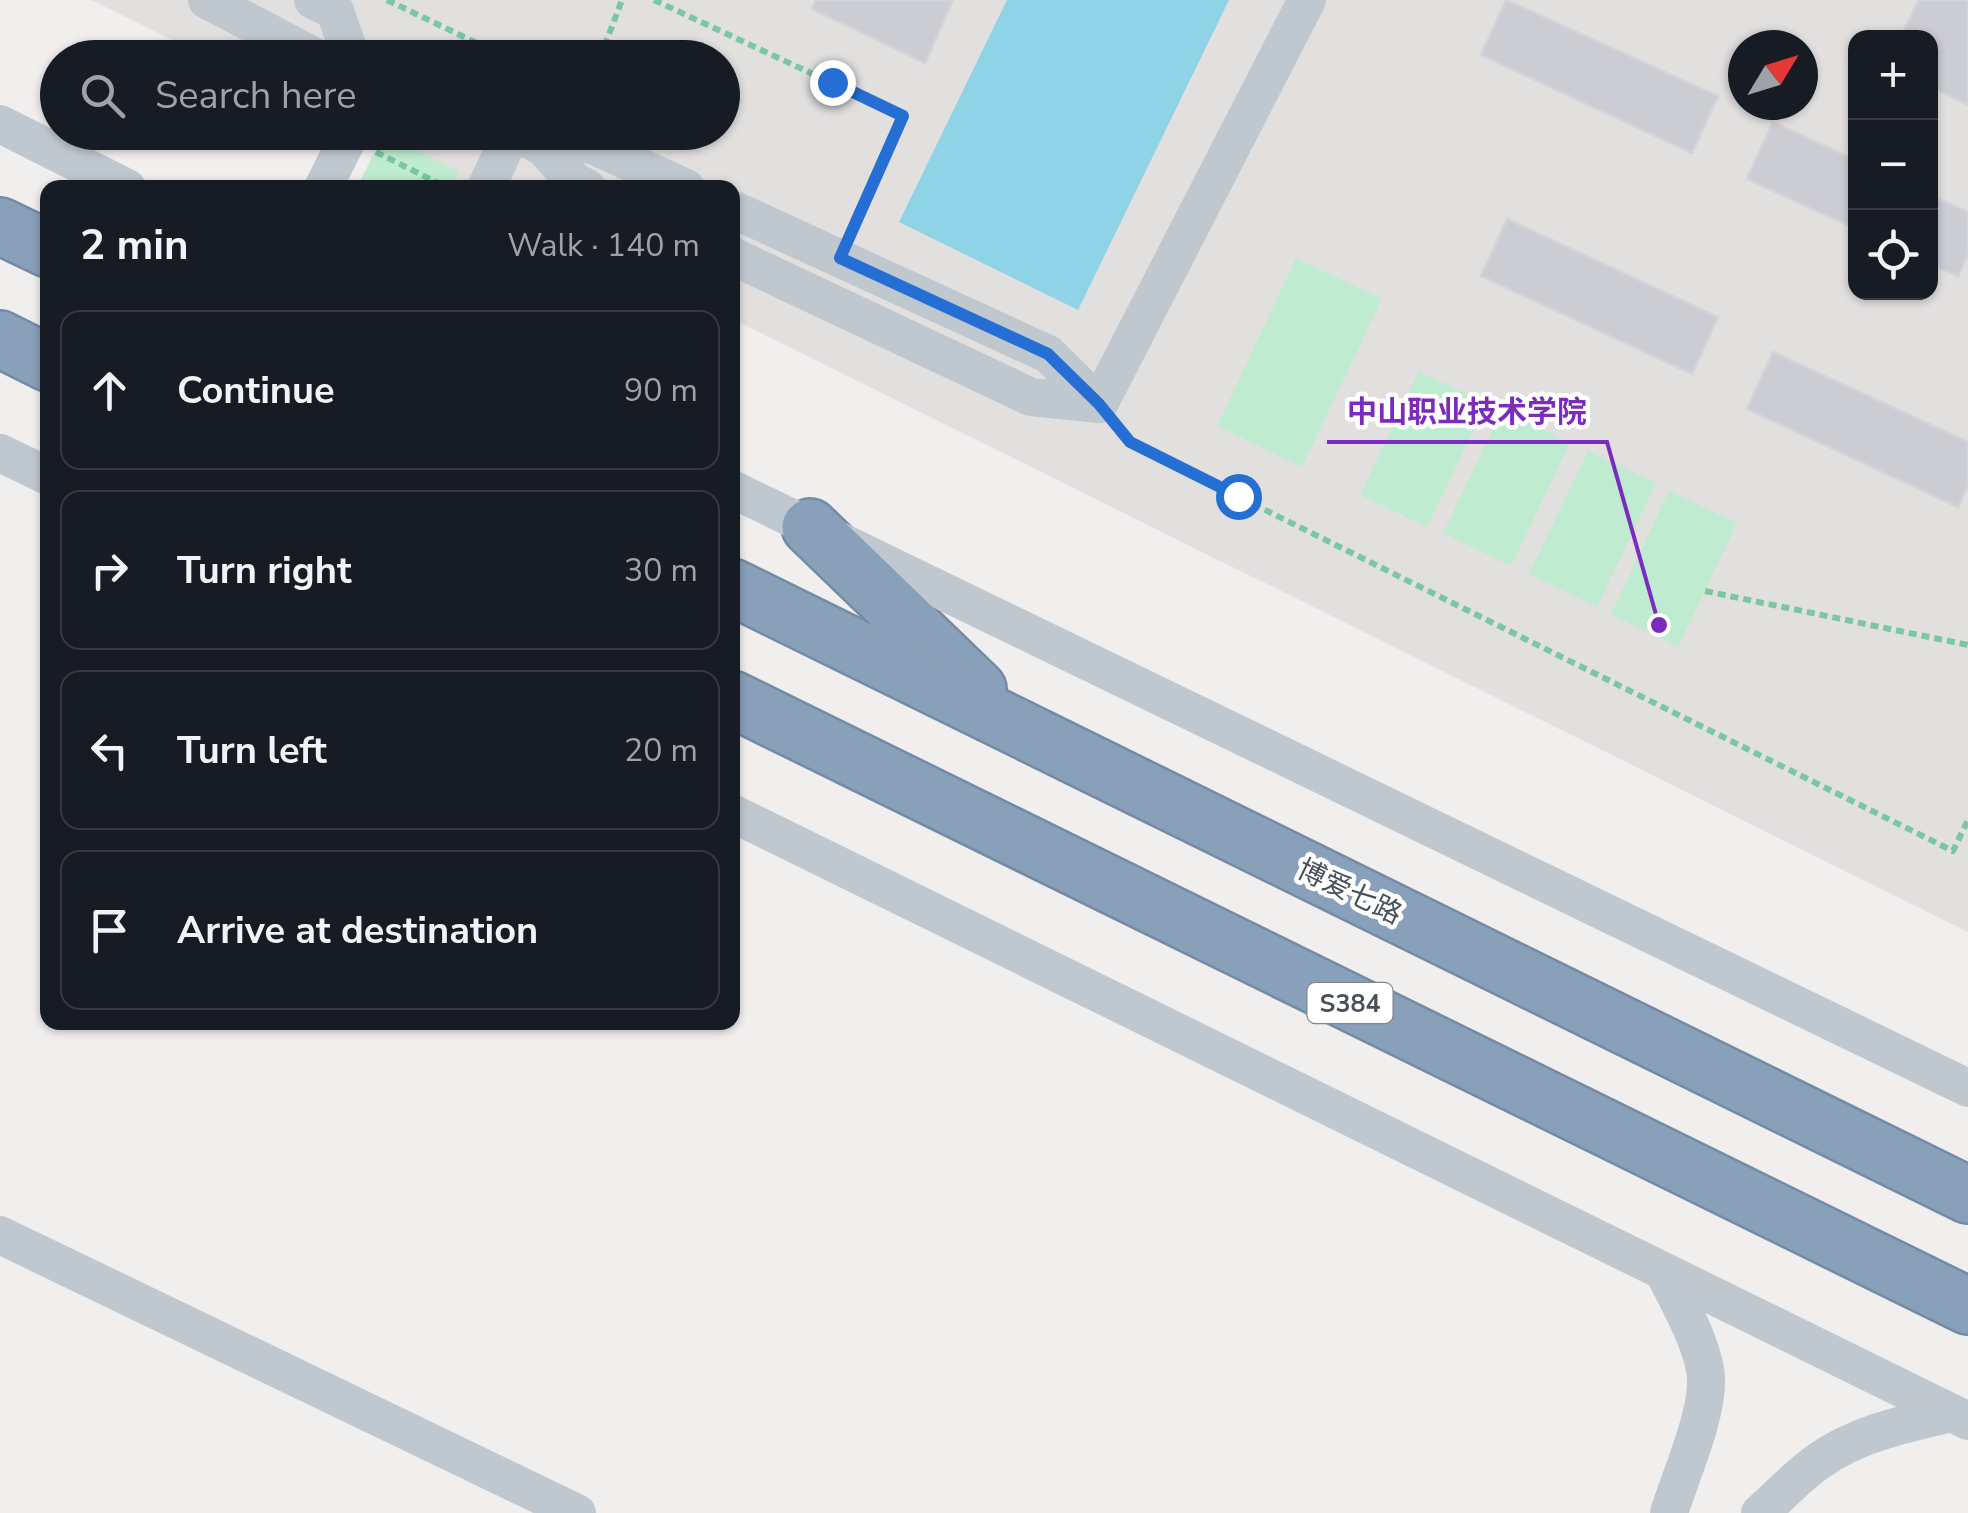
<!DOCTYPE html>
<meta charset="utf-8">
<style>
:root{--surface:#171b24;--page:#242831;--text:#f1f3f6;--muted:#9ea1a6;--line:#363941}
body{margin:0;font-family:"Nunito Sans","Noto Sans SC",sans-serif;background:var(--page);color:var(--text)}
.controls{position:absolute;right:30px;top:30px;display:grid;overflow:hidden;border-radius:20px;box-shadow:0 2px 8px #0004}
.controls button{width:90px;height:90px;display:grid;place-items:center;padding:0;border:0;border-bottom:2px solid var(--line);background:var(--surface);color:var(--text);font:50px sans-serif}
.compass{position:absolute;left:1728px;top:30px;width:90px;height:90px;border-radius:50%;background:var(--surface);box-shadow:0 2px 8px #0004;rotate:52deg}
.stop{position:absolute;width:30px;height:30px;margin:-22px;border:8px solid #256fd4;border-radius:50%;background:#fff}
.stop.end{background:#256fd4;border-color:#fff;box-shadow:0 2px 10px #0008}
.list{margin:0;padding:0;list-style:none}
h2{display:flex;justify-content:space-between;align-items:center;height:130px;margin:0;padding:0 40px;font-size:42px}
h2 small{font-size:32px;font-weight:400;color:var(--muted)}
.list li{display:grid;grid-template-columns:65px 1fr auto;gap:30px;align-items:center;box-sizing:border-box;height:160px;margin:0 20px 20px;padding:0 20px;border:2px solid var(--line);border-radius:20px}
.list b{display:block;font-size:38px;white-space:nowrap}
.list em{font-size:32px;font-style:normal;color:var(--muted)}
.icon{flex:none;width:55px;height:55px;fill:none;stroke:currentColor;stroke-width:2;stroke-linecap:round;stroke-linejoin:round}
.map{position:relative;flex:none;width:1968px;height:1513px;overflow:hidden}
.search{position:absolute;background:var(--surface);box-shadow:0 2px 8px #0004;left:40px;top:40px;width:700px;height:110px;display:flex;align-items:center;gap:25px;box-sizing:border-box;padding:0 35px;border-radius:55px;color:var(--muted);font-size:38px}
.panel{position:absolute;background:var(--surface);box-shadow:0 2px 8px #0004;left:40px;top:180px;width:700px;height:850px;border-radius:20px}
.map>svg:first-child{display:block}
</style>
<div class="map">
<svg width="1968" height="1513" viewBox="0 0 1968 1513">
<rect width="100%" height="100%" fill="#f1eeee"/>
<!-- education -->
<path fill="#e2dfdf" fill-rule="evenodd" d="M91,0H1968V932L733,319L732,188L468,187L358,133L722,132V58L207,57ZM1856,38H1930V292H1856ZM1743,45H1803V105H1743Z"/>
<!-- green -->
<g fill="#bfecd1">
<path d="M384,134L459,172L452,187H357Z"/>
<path d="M1296,258L1382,299L1302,467L1217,426Z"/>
<path d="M1419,371L1486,404L1427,527L1360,495Z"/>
<path d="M1502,410L1570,443L1511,566L1443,533Z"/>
<path d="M1588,451L1656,483L1597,607L1529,574Z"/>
<path d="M1669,491L1737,523L1678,647L1611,614Z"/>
</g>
<!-- water -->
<path fill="#8fd3e6" d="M1007,0H1229L1078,310L899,222Z"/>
<!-- building -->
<g fill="#cccdd3" stroke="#d3d4d9" stroke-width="2.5">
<path d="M816,0H953L925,63L812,9Z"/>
<path d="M1506,0L1718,96L1692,153L1481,55Z"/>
<path d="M1919,0H1968V105L1930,86V38H1900Z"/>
<path d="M1773,122L1856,160V229L1747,179Z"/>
<path d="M1930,195L1968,212V254L1958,276L1930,264Z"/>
<path d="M1507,219L1718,317L1692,374L1481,276Z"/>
<path d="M1773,352L1968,442V485L1958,507L1747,409Z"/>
</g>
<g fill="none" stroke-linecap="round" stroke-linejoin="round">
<defs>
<g id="highway">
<path d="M0,226L48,249"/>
<path d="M0,339L48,363"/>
<path d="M810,527L978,689"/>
<path d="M732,587L1968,1195"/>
<path d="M732,699L1968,1306"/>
</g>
</defs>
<!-- highway casing -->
<use href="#highway" stroke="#748ba6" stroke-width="60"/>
<!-- path -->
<g stroke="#7ac7a2" stroke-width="6" stroke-dasharray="8 5" stroke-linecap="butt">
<path d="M387,0L508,58"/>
<path d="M654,0L903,116L853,229"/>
<path d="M600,58L622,0"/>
<path d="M376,152L448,188"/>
<path d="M1119,428L1130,443L1953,851L1968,820"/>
<path d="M1705,591L1968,645"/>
</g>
<!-- minor -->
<g stroke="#c0c8cf" stroke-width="38">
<path d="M207,0L317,58"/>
<path d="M313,0L335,11L350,54"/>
<path d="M0,124L127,188"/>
<path d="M514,132L543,147L574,181L587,188"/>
<path d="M543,147L590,144L686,188"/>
<path d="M323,188L351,132"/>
<path d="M486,188L512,132"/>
<path d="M732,209L1048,354L1099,404"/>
<path d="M732,256L1031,397L1099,404"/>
<path d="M1099,404L1307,0"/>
<path d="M0,453L48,476"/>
<path d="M732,489L1968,1088"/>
<path d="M732,813L1968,1421"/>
<path d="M0,1235L577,1513"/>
<path d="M1663,1271C1678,1300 1704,1346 1706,1378C1708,1415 1680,1477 1669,1513"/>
<path d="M1760,1513C1780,1496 1798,1475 1819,1461C1858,1433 1905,1424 1951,1413"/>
</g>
<!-- highway -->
<use href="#highway" stroke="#89a0ba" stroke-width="55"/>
</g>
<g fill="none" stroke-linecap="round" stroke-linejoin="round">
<!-- route -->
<path stroke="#256fd4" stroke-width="12" d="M832,82L903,116L840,258L1048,354L1099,404L1130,442L1238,496"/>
</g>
<g text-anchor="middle" stroke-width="9" stroke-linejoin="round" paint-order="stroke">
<!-- shield labels -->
<rect fill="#fff" stroke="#7f858c" stroke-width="2.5" x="1307.5" y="983" width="85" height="40" rx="8"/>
<g font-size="25" font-weight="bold" fill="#48515a">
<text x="1350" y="1012">S384</text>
</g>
<!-- street labels -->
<g font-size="28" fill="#48515a" stroke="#fff">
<text transform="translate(1350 891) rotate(26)" y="10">博爱七路</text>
</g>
</g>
<!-- callouts -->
<path fill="none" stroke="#7b2cbf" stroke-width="4" d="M1659 625L1607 442H1327"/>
<circle fill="#7b2cbf" stroke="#fff" stroke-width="4" cx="1659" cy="625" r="10"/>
<g font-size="30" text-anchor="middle" font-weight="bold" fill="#7b2cbf" stroke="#fff" stroke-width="9" stroke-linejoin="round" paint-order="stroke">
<text x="1467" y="422">中山职业技术学院</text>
</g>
</svg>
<div class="controls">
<button>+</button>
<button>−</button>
<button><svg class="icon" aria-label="locate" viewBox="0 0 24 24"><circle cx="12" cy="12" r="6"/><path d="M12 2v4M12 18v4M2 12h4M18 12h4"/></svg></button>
</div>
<svg class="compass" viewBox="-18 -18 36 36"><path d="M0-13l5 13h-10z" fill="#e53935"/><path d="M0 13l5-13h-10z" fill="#9ea1a6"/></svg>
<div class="stop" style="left:1238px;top:496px"></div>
<div class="stop end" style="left:832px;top:82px"></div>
<div class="search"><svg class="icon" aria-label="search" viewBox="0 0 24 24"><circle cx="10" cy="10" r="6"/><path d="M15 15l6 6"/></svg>Search here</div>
<section class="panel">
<h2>2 min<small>Walk · 140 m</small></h2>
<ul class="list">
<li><svg class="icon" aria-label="ahead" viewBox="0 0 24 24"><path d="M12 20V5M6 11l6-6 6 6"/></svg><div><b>Continue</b></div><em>90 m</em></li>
<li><svg class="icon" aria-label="right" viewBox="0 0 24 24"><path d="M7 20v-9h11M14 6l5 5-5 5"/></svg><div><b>Turn right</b></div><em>30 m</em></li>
<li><svg class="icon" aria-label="left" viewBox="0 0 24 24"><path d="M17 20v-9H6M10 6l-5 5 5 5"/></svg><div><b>Turn left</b></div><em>20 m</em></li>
<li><svg class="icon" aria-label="arrive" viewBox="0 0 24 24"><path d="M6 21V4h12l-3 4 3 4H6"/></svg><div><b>Arrive at destination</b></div></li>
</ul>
</section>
</div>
